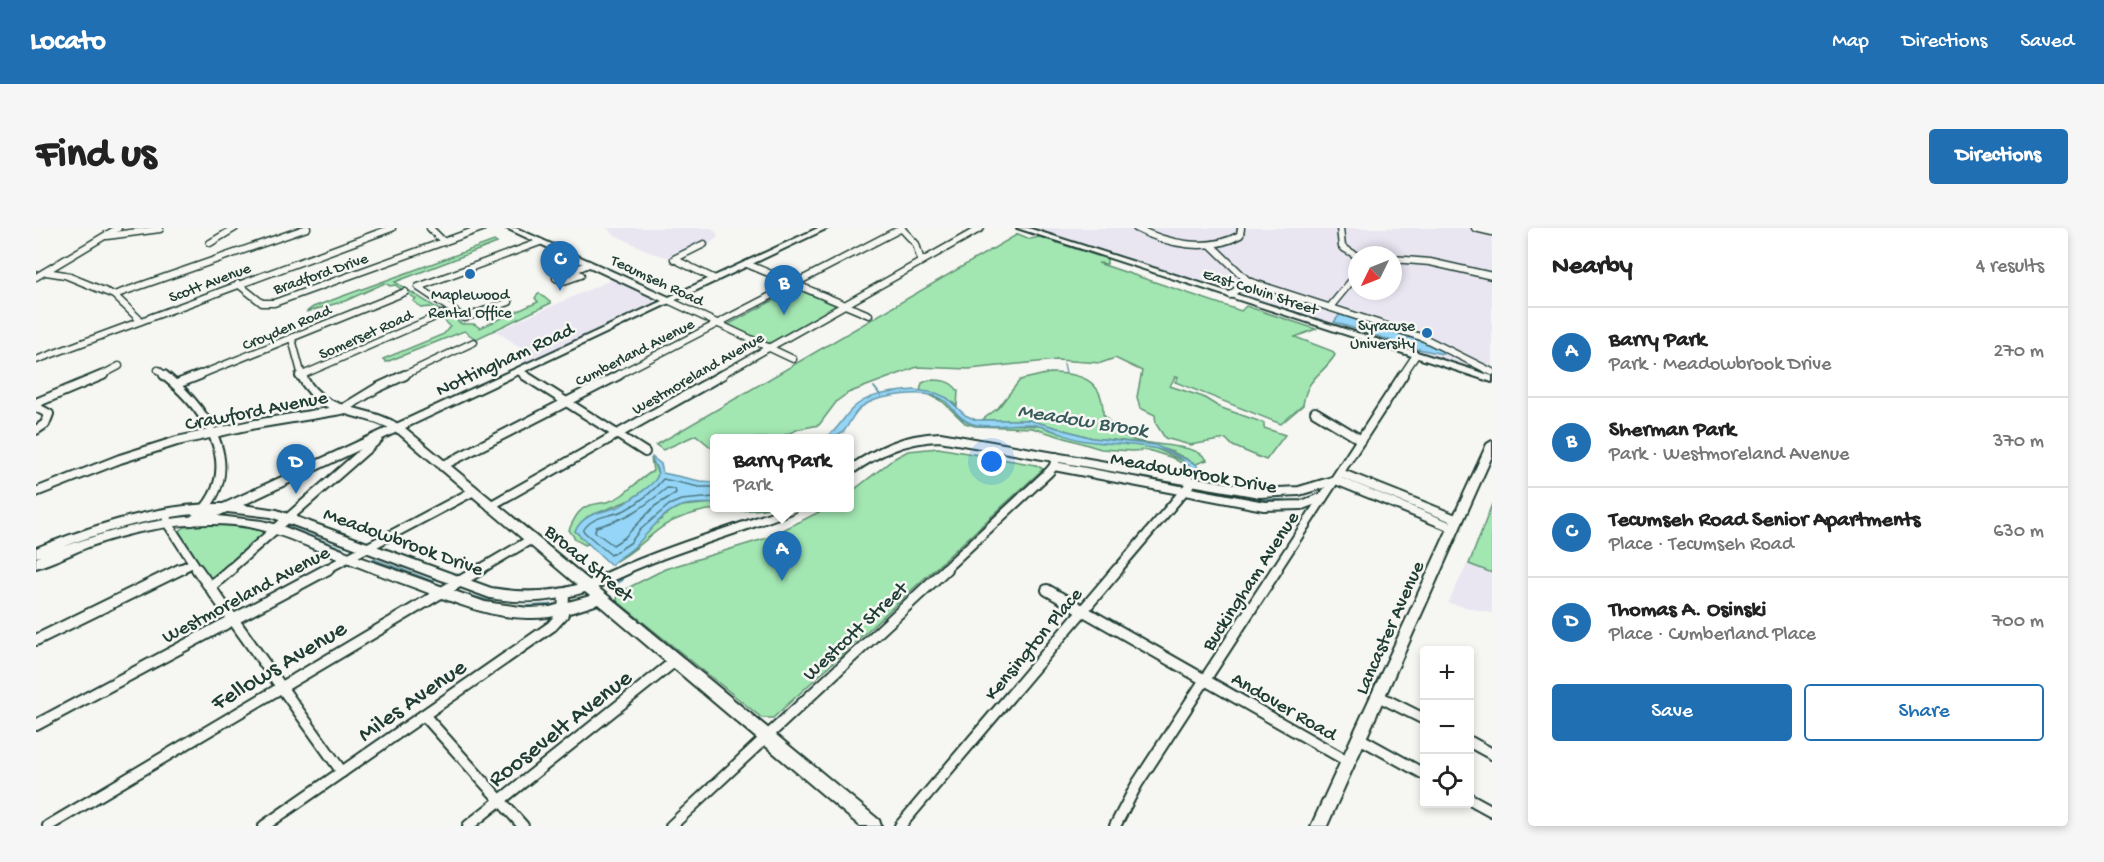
<!DOCTYPE html>
<meta charset="utf-8">
<style>
:root{--surface:#fff;--page:#f6f6f6;--text:#222;--muted:#767676;--line:#e0e0e0;--accent:#1f6fb2}
body{margin:0;font-family:"Gochi Hand",sans-serif;background:var(--page);color:var(--text)}
.controls{position:absolute;right:18px;bottom:18px;display:grid;overflow:hidden;border-radius:6px;box-shadow:0 3px 9px #0003}
.controls button{width:54px;height:54px;display:grid;place-items:center;padding:0;border:0;border-bottom:2px solid var(--line);background:var(--surface);color:var(--text);font:30px sans-serif}
.compass{position:absolute;left:1312px;top:18px;width:54px;height:54px;border-radius:50%;background:var(--surface);box-shadow:0 3px 9px #0003;rotate:227deg}
.you{position:absolute;left:956px;top:234px;width:21px;height:21px;margin:-15px;border:4px solid #fff;border-radius:50%;background:#1a73e8;box-shadow:0 0 0 9px #1a73e833}
.badge{display:grid;place-items:center;width:39px;height:39px;border-radius:50%;background:var(--accent);color:#fff;font-size:20px;font-weight:700}
.pin{position:absolute;translate:-50% -50px;filter:drop-shadow(0 2px 3px #0008)}
.pin::after{content:'';position:absolute;top:32px;width:21px;height:18px;background:inherit;clip-path:polygon(0 0,100% 0,50% 100%)}
.popup{position:absolute;left:674px;top:206px;width:144px;height:78px;box-sizing:border-box;display:grid;place-content:center;border-radius:6px;background:var(--surface);filter:drop-shadow(0 2px 4px #0005);font-size:20px;white-space:nowrap;color:var(--muted)}
.popup b{font-size:22px;color:var(--text)}
.popup::after{content:'';position:absolute;left:50%;top:100%;margin-left:-12px;border:12px solid transparent;border-top-color:var(--surface)}
.list{margin:0;padding:0;list-style:none}
h2{display:flex;justify-content:space-between;align-items:center;height:78px;margin:0;padding:0 24px;font-size:26px}
h2 small{font-size:20px;font-weight:400;color:var(--muted)}
.list li{display:grid;grid-template-columns:39px 1fr auto;gap:18px;align-items:center;box-sizing:border-box;height:90px;padding:0 24px;border-top:2px solid var(--line)}
.list b{display:block;font-size:22px;white-space:nowrap}
.list p{margin:0;font-size:20px;white-space:nowrap;color:var(--muted)}
.list em{font-size:20px;font-style:normal;color:var(--muted)}
.actions{display:flex;gap:12px;padding:18px 24px}
.actions a{flex:1;padding:14px 0;border:2px solid var(--accent);border-radius:6px;text-align:center;font-size:21px;color:var(--accent)}
.actions .main{background:var(--accent);color:#fff}
.icon{flex:none;width:33px;height:33px;fill:none;stroke:currentColor;stroke-width:2;stroke-linecap:round;stroke-linejoin:round}
.map{position:relative;flex:none;width:1456px;height:598px;overflow:hidden;border-radius:6px}
header{display:flex;align-items:center;gap:36px;box-sizing:border-box;height:84px;padding:0 30px;background:var(--accent);color:#fff}
header strong{font-size:28px}
nav{display:flex;gap:33px;margin-inline-start:auto;font-size:21px}
.intro{display:flex;align-items:center;justify-content:space-between;box-sizing:border-box;height:144px;padding:0 36px}
h1{margin:0;font-size:42px}
.button{padding:15px 27px;border-radius:6px;background:var(--accent);color:#fff;font-size:21px;font-weight:700}
main{display:flex;gap:36px;padding:0 36px}
aside{flex:1;background:var(--surface);border-radius:6px;box-shadow:0 3px 9px #0003}
.map>svg:first-child{display:block}
</style>
<header>
<strong>Locato</strong>
<nav><a>Map</a><a>Directions</a><a>Saved</a></nav>
</header>
<div class="intro"><h1>Find us</h1><a class="button">Directions</a></div>
<main>
<div class="map">
<svg width="1456" height="598" viewBox="0 0 1456 598">
<rect width="100%" height="100%" fill="#f6f6f2"/>
<filter id="ink" filterUnits="userSpaceOnUse"><feTurbulence type="fractalNoise" baseFrequency=".0167" numOctaves="2"/><feDisplacementMap in="SourceGraphic" scale="12" xChannelSelector="R" yChannelSelector="G"/><feConvolveMatrix kernelMatrix="1 2 1 2 8 2 1 2 1" color-interpolation-filters="sRGB"/></filter>
<g filter="url(#ink)">
<!-- built -->
<g fill="#e9e6f2" fill-rule="evenodd">
<path d="M571,0H676L683,8L672,17L634,30L616,25L577,6Z"/>
<path d="M1000,0H1456V148ZM1321,27H1357V63H1321Z"/>
<path d="M577,51L624,75L491,138L474,127L487,121L460,103Z"/>
<path d="M1456,278V385L1412,375L1432,335Z"/>
</g>
<!-- green -->
<g fill="#a2e6b2" stroke="#609273" stroke-width="1.5">
<path d="M982,6L994,11L1004,9L1071,31V36L1062,35L1205,83L1210,78L1280,101L1259,109L1296,123L1299,127C1287,147 1271,148 1267,177L1245,196L1139,154L1142,149H1139L1134,158L1167,169L1183,179L1228,195V200L1249,207L1230,232L1197,218L1190,211L1154,217L1129,210L1120,196L1119,187L1104,180L1101,169L1106,143L1079,130L1065,135L1021,132L933,141L881,139L812,165L801,173L783,197L763,201L742,210H678V222L660,207L627,222L620,217Z"/>
<path d="M458,13L461,15L359,54L426,96H438L444,100L502,74L499,70L503,65L515,75L440,111L428,103L350,134L347,131L408,106L414,98L394,79L386,80L377,73L380,71L359,57L354,58L349,55L309,73L270,84L277,79Z"/>
<path d="M761,60L803,78L734,117L691,97Z"/>
<path d="M1014,145C1043,145 1068,151 1067,186C1074,195 1084,207 1095,211C1113,219 1160,214 1171,232L1160,236L1137,224L1107,215L1057,210L993,192H946L962,180L984,152Z"/>
<path d="M893,152C905,152 915,152 922,163L921,178L911,170L884,163L886,155Z"/>
<path d="M894,167L908,172L927,191L948,197L967,196L1004,198L1026,206L1119,220L1154,236L1161,248L1155,246L1150,238L1137,230L1112,222L1096,223L1065,221L996,200L939,198L929,195L907,174Z"/>
<path d="M902,220L1000,237L1007,241L737,490H726L581,373L582,365L629,341L731,310L791,280H813L814,265L859,230L872,223Z"/>
<path d="M615,230L622,246L619,254L594,272L551,289L539,303L552,316L549,317L540,312L533,302C548,264 562,284 586,267C597,259 605,250 617,243Z"/>
<path d="M678,275V280H733C713,285 692,281 672,282C663,283 653,287 644,290C619,298 603,323 578,334L599,319L608,306L635,283L646,278Z"/>
<path d="M1456,276V345L1433,336Z"/>
<path d="M194,295L233,304L179,349H172L155,327L142,304L149,299Z"/>
</g>
<!-- water -->
<g fill="#95d5f7" stroke="#6698a9" stroke-width="1.5">
<path d="M1304,86L1394,114L1405,120L1407,126L1377,120L1298,94Z"/>
<path d="M878,162L900,165L911,170L929,187L940,192H993L1056,210L1119,217L1160,236L1167,249L1161,248C1137,209 1083,220 1044,212C1026,208 1011,197 992,196C975,195 954,201 937,196C924,192 918,181 909,173C896,162 866,166 851,169C842,170 829,175 822,182C808,198 812,211 786,210C801,205 805,192 816,181C832,165 857,164 878,162Z"/>
<path d="M616,229L625,236L627,245L664,253L678,254V275C668,276 656,275 646,278C626,283 611,308 597,320C590,326 581,331 575,337L539,303C549,284 565,285 582,279C590,275 622,255 622,246C622,240 616,234 616,229Z"/>
</g>
<g fill="none" stroke-linecap="round" stroke-linejoin="round">
<!-- shore -->
<g stroke="#4e7a82" stroke-width="1.5">
<path d="M678,259H663L627,251C617,264 604,274 589,282C574,289 556,287 547,303L575,327L594,315L604,302L633,277L645,272L678,269"/>
<path d="M631,260L639,261L640,265L619,278L588,310L577,317L559,304L560,299C593,290 605,281 631,260Z"/>
</g>
<!-- stream-far2 -->
<path stroke="#6698a9" stroke-width="1.5" d="M1028,136L1030,145"/>
<!-- stream-far1 -->
<g stroke="#6698a9" stroke-width="2">
<path d="M838,159L845,168"/>
<path d="M1319,255L1409,292"/>
<path d="M1175,263L1219,272H1247"/>
<path d="M252,299L308,321"/>
<path d="M36,316L88,300"/>
<path d="M337,331L367,342"/>
</g>
<!-- stream -->
<g stroke="#6698a9" stroke-width="3">
<path d="M363,341L397,354"/>
<path d="M575,358L586,352L584,350"/>
<path d="M430,367L462,376"/>
<path d="M485,379L518,377"/>
</g>
<defs>
<g id="street-far2">
<path d="M394,0L408,14"/>
<path d="M865,0L880,16L885,33"/>
<path d="M1100,0C1131,16 1172,25 1204,7L1205,0"/>
<path d="M1304,0L1306,19L1321,28"/>
<path d="M1439,0L1456,4"/>
<path d="M71,8L124,1"/>
<path d="M174,15L199,0"/>
<path d="M668,16L638,31L679,51"/>
<path d="M1175,17L1212,53"/>
<path d="M1357,31L1394,34L1456,48"/>
<path d="M711,36L833,87"/>
<path d="M536,43L545,47L528,53L520,50Z"/>
<path d="M536,43L553,36"/>
<path d="M10,44L29,47L78,67L105,93"/>
<path d="M0,49L82,0"/>
<path d="M1212,53L1388,110L1456,144"/>
<path d="M202,56L226,75H238L446,0"/>
<path d="M78,67L271,0"/>
<path d="M1194,67L1212,53"/>
<path d="M634,73L757,131"/>
<path d="M473,74L428,90L382,59L504,14"/>
<path d="M1294,79L1321,46"/>
<path d="M256,111L266,148"/>
<path d="M0,132L356,0"/>
<path d="M122,142L129,148"/>
<path d="M484,144L490,148"/>
<path d="M64,148L83,138"/>
<path d="M161,148L369,64"/>
<path d="M264,148L406,86"/>
<path d="M366,148L438,114"/>
<path d="M580,148L866,0"/>
<path d="M683,148L945,0"/>
<path d="M1366,148L1380,127"/>
</g>
<g id="street-far1">
<path d="M128,147C174,184 213,245 156,293"/>
<path d="M265,147C288,191 327,178 363,201"/>
<path d="M488,147L609,224"/>
<path d="M264,148L267,147"/>
<path d="M141,156L164,147"/>
<path d="M0,175L67,147"/>
<path d="M0,179L13,186L9,196L0,202"/>
<path d="M1279,184L1325,212"/>
<path d="M406,238L583,147"/>
<path d="M1018,238L1228,278L1266,277L1287,269"/>
<path d="M813,243C842,223 868,210 904,209L1224,265L1263,263L1300,252L1418,300"/>
<path d="M1304,245L1422,292"/>
<path d="M0,264L84,231L141,213L220,196L305,182L341,160L369,147"/>
<path d="M454,278L686,147"/>
<path d="M130,287L132,296L162,342"/>
<path d="M142,342L157,335"/>
<path d="M193,342L342,211"/>
<path d="M289,342L436,264"/>
<path d="M443,342L494,312"/>
<path d="M588,342C643,317 701,303 757,280"/>
<path d="M908,342L1013,244L1018,238L1020,229"/>
<path d="M1081,342L1155,255"/>
<path d="M1240,342L1367,147"/>
</g>
<g id="street">
<path d="M161,341L306,544"/>
<path d="M174,359L195,341"/>
<path d="M551,359L591,341"/>
<path d="M1011,362L1313,534"/>
<path d="M0,412L145,341"/>
<path d="M1342,468L1388,491"/>
<path d="M388,487L487,598"/>
<path d="M0,497L292,341"/>
<path d="M1323,510L1388,546"/>
<path d="M1434,514L1456,526"/>
<path d="M1434,571L1456,583"/>
<path d="M12,598L445,341"/>
<path d="M228,598L516,398L527,386L528,367"/>
<path d="M432,598L639,433"/>
<path d="M635,598L910,341"/>
<path d="M864,598L1082,341"/>
<path d="M1079,598L1101,556L1241,341"/>
</g>
<g id="secondary">
<path d="M470,0H480L633,69L782,0H792L369,200L843,592L845,598H824L562,376C539,384 516,391 492,390C454,390 417,374 382,361C352,350 322,339 293,327C261,314 233,300 198,297C151,293 100,302 55,318C37,325 19,334 0,340V330L4,328L0,329V320C58,297 124,275 187,276L626,73ZM361,204L541,357C512,365 484,365 455,360L241,282L207,277ZM191,284L235,289L454,370C487,376 517,374 549,364L554,368L514,379L492,380L449,374L326,330L246,298L226,293L182,288ZM169,285L161,288C115,292 71,303 27,319C72,301 120,289 169,285Z"/>
<path d="M981,0H992L1456,148V154Z"/>
<path d="M1456,213V228L1291,598H1275L1451,216Z"/>
</g>
</defs>
<!-- street-far2 casing -->
<use href="#street-far2" stroke="#1f3d34" stroke-width="9"/>
<!-- street-far1 casing -->
<use href="#street-far1" stroke="#1f3d34" stroke-width="12"/>
<!-- street casing -->
<use href="#street" stroke="#1f3d34" stroke-width="14"/>
<!-- secondary casing -->
<use href="#secondary" stroke="#1f3d34" stroke-width="4"/>
<!-- street-far2 -->
<use href="#street-far2" stroke="#f6f6f2" stroke-width="6"/>
<!-- street-far1 -->
<use href="#street-far1" stroke="#f6f6f2" stroke-width="8"/>
<!-- street -->
<use href="#street" stroke="#f6f6f2" stroke-width="10"/>
<!-- secondary -->
<use href="#secondary" fill="#f6f6f2" fill-rule="evenodd"/>
</g>
</g>
<!-- markers -->
<g fill="#1f6fb2" stroke="#f6f6f2" stroke-width="2">
<circle cx="434" cy="46" r="6"/>
<circle cx="1391" cy="105" r="6"/>
</g>
<g text-anchor="middle" stroke-width="5" stroke-linejoin="round" paint-order="stroke">
<!-- far-street labels -->
<g font-size="16" fill="#1f3d34" stroke="#f6f6f2">
<text transform="translate(284 44) rotate(-19)" y="6">Bradford Drive</text>
<text transform="translate(622 51) rotate(25)" y="6">Tecumseh Road</text>
<text transform="translate(173 53) rotate(-21)" y="6">Scott Avenue</text>
<text transform="translate(1225 62) rotate(18)" y="6">East Colvin Street</text>
<text transform="translate(250 98) rotate(-23)" y="6">Croyden Road</text>
<text transform="translate(329 105) rotate(-24)" y="6">Somerset Road</text>
<text transform="translate(598 123) rotate(-27)" y="6">Cumberland Avenue</text>
<text transform="translate(661 144) rotate(-30)" y="6">Westmoreland Avenue</text>
</g>
<!-- far-poi labels -->
<g font-size="16" fill="#1f3d34" stroke="#f6f6f2">
<text x="434" y="71">Maplewood<tspan x="434" dy="18">Rental Office</tspan></text>
<text x="1379" y="102" text-anchor="end">Syracuse<tspan x="1379" dy="18">University</tspan></text>
</g>
<!-- street labels -->
<g font-size="20" fill="#1f3d34" stroke="#f6f6f2">
<text transform="translate(468 130) rotate(-25)" y="7">Nottingham Road</text>
<text transform="translate(220 181) rotate(-11)" y="7">Crawford Avenue</text>
<text transform="translate(1158 243) rotate(10)" y="7">Meadowbrook Drive</text>
<text transform="translate(368 312) rotate(20)" y="7">Meadowbrook Drive</text>
<text transform="translate(554 334) rotate(40)" y="7">Broad Street</text>
<text transform="translate(1213 352) rotate(-57)" y="7">Buckingham Avenue</text>
<text transform="translate(209 365) rotate(-28)" y="7">Westmoreland Avenue</text>
<text transform="translate(1352 399) rotate(-66)" y="7">Lancaster Avenue</text>
<text transform="translate(818 402) rotate(-43)" y="7">Westcott Street</text>
<text transform="translate(996 415) rotate(-50)" y="7">Kensington Place</text>
<text transform="translate(1249 477) rotate(30)" y="7">Andover Road</text>
</g>
<!-- water labels -->
<g font-size="21" font-style="italic" fill="#375b5b" stroke="#f6f6f2">
<text transform="translate(1047 191) rotate(9)" y="7">Meadow Brook</text>
</g>
<!-- near-street labels -->
<g font-size="24" fill="#1f3d34" stroke="#f6f6f2">
<text transform="translate(242 436) rotate(-31)" y="8">Fellows Avenue</text>
<text transform="translate(375 471) rotate(-35)" y="8">Miles Avenue</text>
<text transform="translate(523 499) rotate(-38)" y="8">Roosevelt Avenue</text>
</g>
</g>
</svg>
<div class="controls">
<button>+</button>
<button>−</button>
<button><svg class="icon" aria-label="locate" viewBox="0 0 24 24"><circle cx="12" cy="12" r="6"/><path d="M12 2v4M12 18v4M2 12h4M18 12h4"/></svg></button>
</div>
<svg class="compass" viewBox="-18 -18 36 36"><path d="M0-13l5 13h-10z" fill="#e53935"/><path d="M0 13l5-13h-10z" fill="#767676"/></svg>
<div class="you"></div>
<div class="pin badge" style="left:746px;top:353px">A</div>
<div class="popup"><b>Barry Park</b>Park</div>
<div class="pin badge" style="left:748px;top:87px">B</div>
<div class="pin badge" style="left:524px;top:63px">C</div>
<div class="pin badge" style="left:260px;top:266px">D</div>
</div>
<aside>
<h2>Nearby<small>4 results</small></h2>
<ul class="list">
<li><span class="badge">A</span><div><b>Barry Park</b><p>Park · Meadowbrook Drive</p></div><em>270 m</em></li>
<li><span class="badge">B</span><div><b>Sherman Park</b><p>Park · Westmoreland Avenue</p></div><em>370 m</em></li>
<li><span class="badge">C</span><div><b>Tecumseh Road Senior Apartments</b><p>Place · Tecumseh Road</p></div><em>630 m</em></li>
<li><span class="badge">D</span><div><b>Thomas A. Osinski</b><p>Place · Cumberland Place</p></div><em>700 m</em></li>
</ul>
<div class="actions"><a class="main">Save</a><a>Share</a></div>
</aside>
</main>
